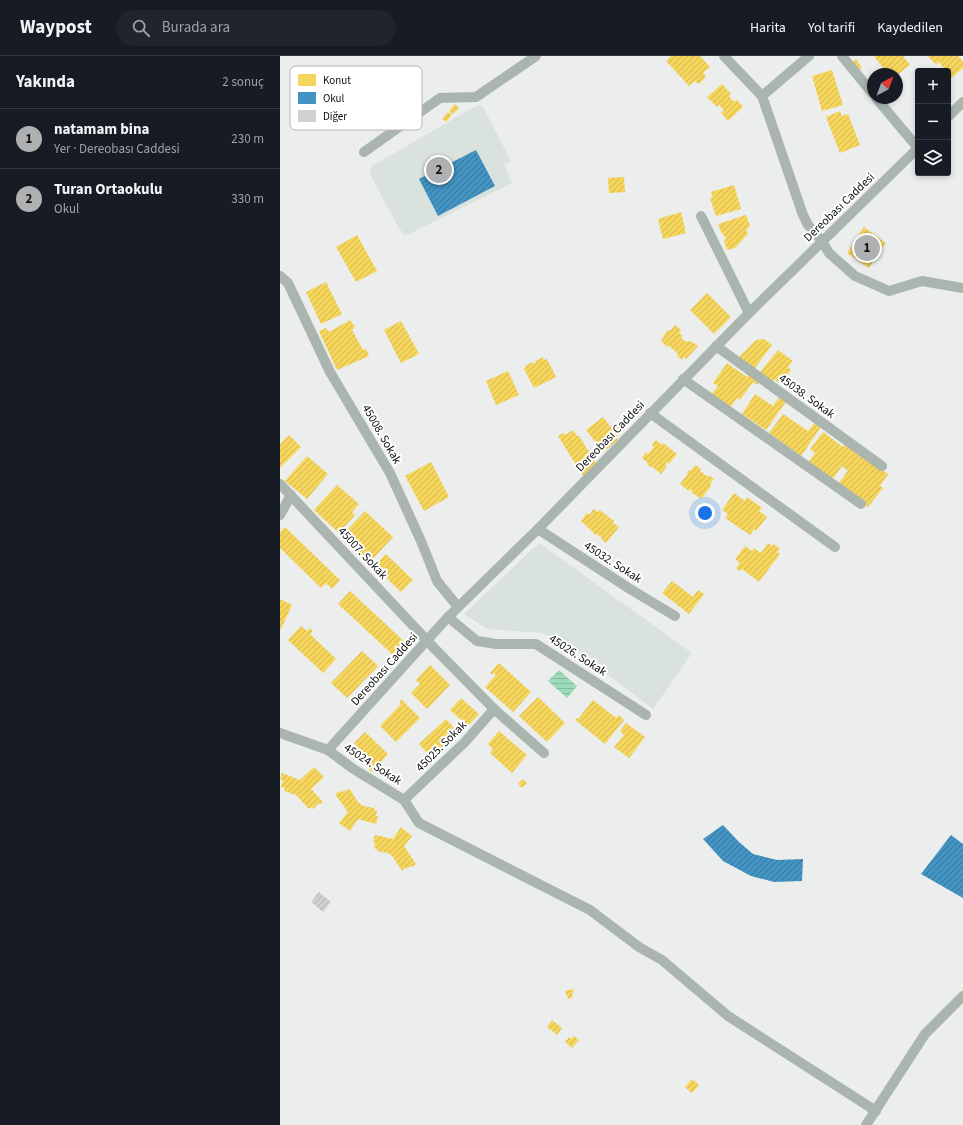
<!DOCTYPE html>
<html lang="tr">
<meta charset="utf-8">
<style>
:root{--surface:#171b24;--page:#20242c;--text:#f1f3f6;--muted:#9ea1a6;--line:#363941;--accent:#aeb0b1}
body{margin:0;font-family:"Source Sans 3",sans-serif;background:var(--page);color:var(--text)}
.controls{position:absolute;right:12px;top:12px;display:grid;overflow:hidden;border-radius:4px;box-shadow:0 2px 6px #0003}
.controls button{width:36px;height:36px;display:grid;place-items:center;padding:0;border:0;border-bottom:1px solid var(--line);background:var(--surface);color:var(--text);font:20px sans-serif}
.compass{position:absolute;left:587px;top:12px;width:36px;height:36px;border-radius:50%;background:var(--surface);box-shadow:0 2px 6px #0003;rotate:41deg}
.you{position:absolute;left:425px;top:457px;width:14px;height:14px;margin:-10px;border:3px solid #fff;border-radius:50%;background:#1a73e8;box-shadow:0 0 0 6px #1a73e833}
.badge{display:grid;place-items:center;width:26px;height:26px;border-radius:50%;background:var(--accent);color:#111;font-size:13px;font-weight:700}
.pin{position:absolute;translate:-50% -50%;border:2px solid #fff;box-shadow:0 1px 4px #0006}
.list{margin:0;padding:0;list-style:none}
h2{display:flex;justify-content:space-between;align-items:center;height:52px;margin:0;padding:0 16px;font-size:17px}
h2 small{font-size:13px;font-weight:400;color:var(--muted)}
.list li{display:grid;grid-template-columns:26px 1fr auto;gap:12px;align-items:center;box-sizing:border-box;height:60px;padding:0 16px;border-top:1px solid var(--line)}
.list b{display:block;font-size:15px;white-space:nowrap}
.list p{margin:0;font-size:13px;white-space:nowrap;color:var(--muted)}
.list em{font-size:13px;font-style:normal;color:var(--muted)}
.icon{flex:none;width:22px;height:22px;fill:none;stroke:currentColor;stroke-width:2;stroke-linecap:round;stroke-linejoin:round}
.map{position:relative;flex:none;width:683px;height:1069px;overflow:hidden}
header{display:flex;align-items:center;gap:24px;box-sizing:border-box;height:56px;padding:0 20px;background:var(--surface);border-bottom:1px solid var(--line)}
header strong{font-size:19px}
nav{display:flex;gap:22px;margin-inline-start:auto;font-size:14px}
.search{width:280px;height:36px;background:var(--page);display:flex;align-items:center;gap:10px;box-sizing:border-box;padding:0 14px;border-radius:22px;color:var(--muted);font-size:15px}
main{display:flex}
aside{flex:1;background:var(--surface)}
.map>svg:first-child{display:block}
</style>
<header>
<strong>Waypost</strong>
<div class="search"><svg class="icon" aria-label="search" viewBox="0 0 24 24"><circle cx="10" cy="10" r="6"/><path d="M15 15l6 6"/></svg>Burada ara</div>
<nav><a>Harita</a><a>Yol tarifi</a><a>Kaydedilen</a></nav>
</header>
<main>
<aside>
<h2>Yakında<small>2 sonuç</small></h2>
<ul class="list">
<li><span class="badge">1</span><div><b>natamam bina</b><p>Yer · Dereobası Caddesi</p></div><em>230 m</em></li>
<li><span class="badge">2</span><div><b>Turan Ortaokulu</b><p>Okul</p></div><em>330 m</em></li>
</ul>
</aside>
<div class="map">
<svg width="683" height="1069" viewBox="0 0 683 1069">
<defs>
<pattern id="water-rules" width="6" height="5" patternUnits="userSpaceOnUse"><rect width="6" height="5" fill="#9bdbb9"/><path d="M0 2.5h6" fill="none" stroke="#84bb9e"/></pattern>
<pattern id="homes-hatch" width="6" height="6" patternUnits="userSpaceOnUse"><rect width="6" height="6" fill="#f6d55c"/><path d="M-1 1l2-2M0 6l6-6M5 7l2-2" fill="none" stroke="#d2b64f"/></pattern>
<pattern id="schools-hatch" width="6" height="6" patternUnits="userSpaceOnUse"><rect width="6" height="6" fill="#4393c3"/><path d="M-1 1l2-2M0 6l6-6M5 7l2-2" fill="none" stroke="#36769d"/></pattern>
<pattern id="building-hatch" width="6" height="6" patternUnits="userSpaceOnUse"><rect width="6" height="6" fill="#ced1cf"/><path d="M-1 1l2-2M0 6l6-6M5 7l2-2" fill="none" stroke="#b0b2b1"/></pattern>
</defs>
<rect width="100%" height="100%" fill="#ebeeec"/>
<!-- built -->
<g fill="#dae2dd">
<path d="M202,49L231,105L224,108L232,127L125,180L117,169L90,118L92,110L196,50Z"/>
<path d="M259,487L412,597L373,653L291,591L263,577L208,573L184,558Z"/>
</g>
<!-- water -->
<path fill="url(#water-rules)" d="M279,614L297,630L287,642L268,625Z"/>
<!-- homes -->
<g fill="url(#homes-hatch)">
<path d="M391,0H420L430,11L423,17L426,21L419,28L415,25L409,30L386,5Z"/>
<path d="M594,0H623L630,9L617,19V18H608Z"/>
<path d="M648,0H678L683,5V12L669,24L668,15H661L664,12L659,6L656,9Z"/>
<path d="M576,3L582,12L576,16L570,7Z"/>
<path d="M552,14L563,49L542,55L532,20Z"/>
<path d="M442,28L451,38L449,40L454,46L457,44L463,51L448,65L441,57L444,54L439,49L437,51L427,41Z"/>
<path d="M175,48L179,52L173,58L169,55Z"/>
<path d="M560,55L562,60L568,58L580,89L560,97L546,61Z"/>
<path d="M168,56L172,59L166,66L162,63Z"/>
<path d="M344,121L345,136L329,137L328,122Z"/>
<path d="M454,129L461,153L436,160L430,142H433L431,136Z"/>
<path d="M401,156L406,177L383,183L378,163Z"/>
<path d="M466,159L470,170L466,174L468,178L455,192L447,194L444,185L446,182L441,176L438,168Z"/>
<path d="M584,171L606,187L589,212L567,197Z"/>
<path d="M77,179L97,215L76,226L56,191Z"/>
<path d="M46,226L62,258L41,268L26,236Z"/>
<path d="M427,237L451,261L434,278L410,254Z"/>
<path d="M70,264L75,271L72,274L83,294L86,293L89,300L57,314L39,275L46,272L49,276Z"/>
<path d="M121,265L139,298L121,307L104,274Z"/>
<path d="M395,269L401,274L399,277L403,280L401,282L406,286L408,285L410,286L411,285L418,290L406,303L404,301L402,304L397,300L398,298L388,289L387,291L381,285L384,281L383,280L388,274L390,275Z"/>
<path d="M484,283L492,289L472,316L456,304L476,284Z"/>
<path d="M498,294L513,305L508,311L511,314L504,324L501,322L498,326L494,323L492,325L480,316Z"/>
<path d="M263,301L264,304L267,303L276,321L254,332L244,313L246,312L245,310L253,306L255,308L256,307L255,305Z"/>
<path d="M447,307L467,321L470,316L481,323L477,329L473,326L460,344L457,342L449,353L430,340L438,330L433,327Z"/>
<path d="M228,315L239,339L216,349L206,325Z"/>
<path d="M475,338L493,350L501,338L508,343L486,374L462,358Z"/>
<path d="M503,358L528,375L537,364L543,368L521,400L489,377Z"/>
<path d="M323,361L333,374L338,370L342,376L336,381L338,384L323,396L306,374Z"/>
<path d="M293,374L297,380H299L317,409L303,420L278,380L284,377L285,379Z"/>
<path d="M543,376L563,391L567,387L608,418L600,430L603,432L588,451L558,428L568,415L562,410L552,424L528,407L535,397L530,393Z"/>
<path d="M9,379L21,391L0,412V388Z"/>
<path d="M376,384L382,389L383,387L397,398L389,408L387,406L385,408L387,410L381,418L371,410L370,411L367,408L368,407L362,402L366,396L368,398L374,391L372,389Z"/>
<path d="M27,400L48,418L27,443L5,425Z"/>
<path d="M151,406L169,441L144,455L125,420Z"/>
<path d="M415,409L421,413L420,415L428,421L429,419L434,423L430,428L431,430L421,443L411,436L412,434L410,433L409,435L400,428L408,418L407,417L409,414L411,415Z"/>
<path d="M57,429L79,448L72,456L75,459L59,477L34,454Z"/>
<path d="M454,437L465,445L467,441L482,452L479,455L487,461L476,475L474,473L470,479L445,462L448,458L442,454Z"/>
<path d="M314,453L318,456L320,454L334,465L333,467L339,471L326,487L321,483L322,482L317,478L316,479L301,465L307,457L309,459Z"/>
<path d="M85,455L113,481L89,507L60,481Z"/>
<path d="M5,471L60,524L52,533L46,527L41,532L0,492V476Z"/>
<path d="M488,487L492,490L494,488L500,493L497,496L500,498L479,526L462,513L460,515L456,512L460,507L455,503L465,490L472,495L474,492L481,497Z"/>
<path d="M106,498L133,524L121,536L94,510Z"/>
<path d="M392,525L413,541L418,534L424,538L409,558L382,537Z"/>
<path d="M70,535L126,587L114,600L58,548Z"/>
<path d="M0,543L12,549L0,575Z"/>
<path d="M21,570L27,575L30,572L33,575L30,578L56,603L43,617L8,584Z"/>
<path d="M82,595L98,610L67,642L51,627Z"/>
<path d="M219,607L251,636L233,656L205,631L216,619L214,617L212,619L210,617Z"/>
<path d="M150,609L170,629L147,653L131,637L140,628L136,624Z"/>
<path d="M258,641L285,667L267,686L239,660Z"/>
<path d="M181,642L199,658L188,670L170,654Z"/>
<path d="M121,643L140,662L116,686L100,670L121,648L119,646Z"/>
<path d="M313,644L336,662L339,659L344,664L325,688L295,664L297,662L298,663Z"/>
<path d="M166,663L178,676L151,701L139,688Z"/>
<path d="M346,667L365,681L349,702L334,691L344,679L340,675Z"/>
<path d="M219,675L247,699L232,717L210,697L213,693L208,688Z"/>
<path d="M85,676L108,698L92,716L73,697L78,691L74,687Z"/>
<path d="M34,711L44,721L31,733L43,746L41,748L39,747L33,753L32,751L29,753L16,739L4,735L5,732L1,731L3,725L0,723L2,717L20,724Z"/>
<path d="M243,723L247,727L242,732L238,728Z"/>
<path d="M69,732L78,746L83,750L94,752V754L97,755L96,760H98L96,768L78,763L70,775L59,767L68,756L55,738L59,735L60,737L65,734L66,735Z"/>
<path d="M121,771L132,780L124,790L136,808L132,811L131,810L126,813L125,811L122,815L113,801L108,797L97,795V793L94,792L95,787L93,786L95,779L113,783Z"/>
<path d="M293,933L294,936L292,937L293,941L288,943L285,935Z"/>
<path d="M272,964L282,972L277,979L267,971Z"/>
<path d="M294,980L299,984L292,992L285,986L289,981L291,983Z"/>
<path d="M412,1023L419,1029L412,1037L405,1031Z"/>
</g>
<!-- schools -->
<g fill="url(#schools-hatch)">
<path d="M196,94L215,130L158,160L139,123Z"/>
<path d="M443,769L459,786L473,798L497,804L523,803L522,825L494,826L471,820L443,805L423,783Z"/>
<path d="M671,779L683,788V842L641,818Z"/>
</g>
<!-- building -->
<path fill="url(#building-hatch)" d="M39,836L51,846L43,856L31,846Z"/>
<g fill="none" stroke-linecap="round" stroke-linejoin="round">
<!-- minor -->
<g stroke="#aab5b0" stroke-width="10">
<path d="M444,0L482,40L529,0"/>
<path d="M562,0L593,38"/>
<path d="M482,40L523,159L528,169L542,185L549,197L575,220L609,235L642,225L683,232"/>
<path d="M596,42L638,92"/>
<path d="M668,61L683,46"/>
<path d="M84,96L160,42L196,41L256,0"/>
<path d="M421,160L469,257"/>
<path d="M0,220L8,227L50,316L110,417L141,485L157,525L178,551"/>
<path d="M436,290L602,410"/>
<path d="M403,323L581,448"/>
<path d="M370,357L555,491"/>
<path d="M0,428L155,593L214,653L264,697"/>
<path d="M0,459L11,439"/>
<path d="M258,473L350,533L395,560"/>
<path d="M168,561L197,585L216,588H256L366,659"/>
<path d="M0,677L48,694L72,712L124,744L139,767L310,854L359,891L382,904L448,960L596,1055"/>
<path d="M48,694L168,561L258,473L469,257L638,92"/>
<path d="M124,744L185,686L214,653"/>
<path d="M586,1069L645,978L683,940"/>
</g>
</g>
<g text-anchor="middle" stroke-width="4" stroke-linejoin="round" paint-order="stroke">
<!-- street labels -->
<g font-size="12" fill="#0d0f0e" stroke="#fff">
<text transform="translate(559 151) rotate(-44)" y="4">Dereobası Caddesi</text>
<text transform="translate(527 340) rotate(36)" y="4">45038. Sokak</text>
<text transform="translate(102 378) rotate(60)" y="4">45008. Sokak</text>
<text transform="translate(330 380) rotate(-46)" y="4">Dereobası Caddesi</text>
<text transform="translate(83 497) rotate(47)" y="4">45007. Sokak</text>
<text transform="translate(333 506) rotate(33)" y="4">45032. Sokak</text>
<text transform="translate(298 599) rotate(33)" y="4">45026. Sokak</text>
<text transform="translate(104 613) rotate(-48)" y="4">Dereobası Caddesi</text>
<text transform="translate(161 690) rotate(-45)" y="4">45025. Sokak</text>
<text transform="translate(93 708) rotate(33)" y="4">45024. Sokak</text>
</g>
</g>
<!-- legend -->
<rect x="10" y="10" width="132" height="64" rx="6" fill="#fff" stroke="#b6b7b7" stroke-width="1"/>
<rect x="18" y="18" width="18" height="12" fill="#f6d55c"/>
<rect x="18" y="36" width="18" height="12" fill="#4393c3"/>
<rect x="18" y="54" width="18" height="12" fill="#ced1cf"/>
<g font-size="11" fill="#0d0f0e">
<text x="43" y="28">Konut</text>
<text x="43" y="46">Okul</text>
<text x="43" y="64">Diğer</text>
</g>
</svg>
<div class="controls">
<button>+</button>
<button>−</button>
<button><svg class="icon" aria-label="layers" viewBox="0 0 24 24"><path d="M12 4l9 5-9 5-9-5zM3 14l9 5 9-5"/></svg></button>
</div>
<svg class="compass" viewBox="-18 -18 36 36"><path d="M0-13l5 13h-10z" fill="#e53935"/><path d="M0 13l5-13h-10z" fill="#9ea1a6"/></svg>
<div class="you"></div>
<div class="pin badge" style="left:587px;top:192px">1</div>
<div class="pin badge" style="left:159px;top:114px">2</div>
</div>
</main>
